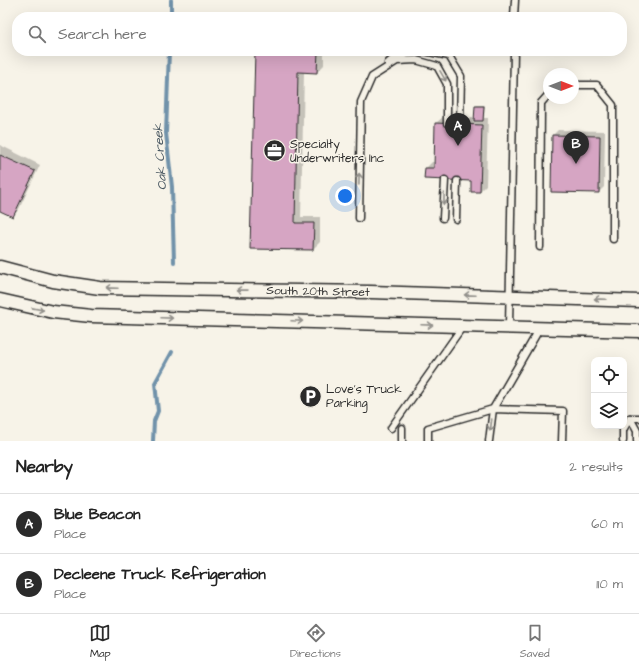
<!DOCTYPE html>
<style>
:root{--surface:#fff;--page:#f2f2f2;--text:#222;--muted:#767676;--line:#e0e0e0;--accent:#2b2b2b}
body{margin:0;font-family:"Architects Daughter",sans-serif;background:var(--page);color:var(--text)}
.controls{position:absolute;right:12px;bottom:12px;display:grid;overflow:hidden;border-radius:8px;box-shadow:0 4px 16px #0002}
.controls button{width:36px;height:36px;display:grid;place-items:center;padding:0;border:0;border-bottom:1px solid var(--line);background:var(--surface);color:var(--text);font:20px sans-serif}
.compass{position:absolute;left:543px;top:68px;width:36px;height:36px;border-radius:50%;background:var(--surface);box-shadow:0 4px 16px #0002;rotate:90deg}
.you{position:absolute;left:345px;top:196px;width:14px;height:14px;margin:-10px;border:3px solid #fff;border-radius:50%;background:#1a73e8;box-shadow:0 0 0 6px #1a73e833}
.badge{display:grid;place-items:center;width:26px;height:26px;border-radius:50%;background:var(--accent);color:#fff;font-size:13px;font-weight:700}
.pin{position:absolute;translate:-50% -33px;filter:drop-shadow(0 1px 2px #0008)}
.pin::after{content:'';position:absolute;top:21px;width:14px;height:12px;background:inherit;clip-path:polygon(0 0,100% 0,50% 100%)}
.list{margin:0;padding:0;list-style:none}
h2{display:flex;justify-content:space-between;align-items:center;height:52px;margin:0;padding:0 16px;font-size:17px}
h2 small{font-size:13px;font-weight:400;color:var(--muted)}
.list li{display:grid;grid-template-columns:26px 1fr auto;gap:12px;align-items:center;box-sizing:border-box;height:60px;padding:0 16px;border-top:1px solid var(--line)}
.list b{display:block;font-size:15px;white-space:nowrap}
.list p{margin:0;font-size:13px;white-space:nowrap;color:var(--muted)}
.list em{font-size:13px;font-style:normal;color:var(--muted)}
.icon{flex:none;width:22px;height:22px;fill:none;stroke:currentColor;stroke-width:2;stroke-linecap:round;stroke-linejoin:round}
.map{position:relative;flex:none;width:639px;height:441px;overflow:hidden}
.search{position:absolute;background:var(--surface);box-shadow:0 4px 16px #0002;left:12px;right:12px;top:12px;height:44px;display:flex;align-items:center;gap:10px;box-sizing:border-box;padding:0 14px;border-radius:16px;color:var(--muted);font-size:15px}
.sheet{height:172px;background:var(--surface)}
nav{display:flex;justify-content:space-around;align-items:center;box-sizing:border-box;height:56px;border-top:1px solid var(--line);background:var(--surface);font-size:11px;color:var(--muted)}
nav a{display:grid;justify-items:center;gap:2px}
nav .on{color:var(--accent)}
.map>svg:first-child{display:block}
</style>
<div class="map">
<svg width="639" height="441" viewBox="0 0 639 441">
<rect width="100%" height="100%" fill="#f7f3e8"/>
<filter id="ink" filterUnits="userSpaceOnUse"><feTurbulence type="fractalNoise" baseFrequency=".025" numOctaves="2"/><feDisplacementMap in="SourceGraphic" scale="8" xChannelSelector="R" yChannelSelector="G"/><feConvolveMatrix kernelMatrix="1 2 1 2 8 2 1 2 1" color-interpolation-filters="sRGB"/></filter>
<g filter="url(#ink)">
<!-- shadow -->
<g fill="#0003">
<path d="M256,51H324V65L317,72H304L301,217H320V242L313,249L251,248Z"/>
<path d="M477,105H485L484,118H488L486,185L480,191L472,180L426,168L432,162H435L436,123L443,117L475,118L476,106Z"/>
<path d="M558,130L605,131L604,187L599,192L553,135Z"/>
<path d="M0,145L40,165L19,209L13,216L0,210Z"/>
</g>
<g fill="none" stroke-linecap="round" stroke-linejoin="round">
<!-- stream -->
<g stroke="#7192aa" stroke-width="4">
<path d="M171,17V0"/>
<path d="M169,51L166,133L172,187L174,262"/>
<path d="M153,441L154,421L158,411L155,383L172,352"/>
</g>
</g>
<!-- building -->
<g fill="#d6a5c3" stroke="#2b2b2b">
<path d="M255,51H318L317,73L298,72L295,223H314L313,250L250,249Z"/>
<path d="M475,106H484L483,121H474Z"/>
<path d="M435,123L482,125L480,192H471V181L424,179L425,168H434Z"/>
<path d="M552,135L600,136L599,193L551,192Z"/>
<path d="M0,155L35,171L13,217L0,211Z"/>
</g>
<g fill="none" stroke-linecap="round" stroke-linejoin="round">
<defs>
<g id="service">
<path d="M514,17L515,0"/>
<path d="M424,51L449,56L461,76L460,124"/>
<path d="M388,63L395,57L423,51"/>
<path d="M573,85H597L613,105V239"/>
<path d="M359,218L361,102L372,77L397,61L416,60L437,66L447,84V123"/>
<path d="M443,218L445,180"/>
<path d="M456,219L457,181"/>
<path d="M540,247L541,103L549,94"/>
<path d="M509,327L514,51"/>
<path d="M630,418L637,431V441"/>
<path d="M630,418H639"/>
<path d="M391,428L463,326"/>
<path d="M402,441V428"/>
<path d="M428,441V428L493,409L540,328"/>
<path d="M489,441L493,409L563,411L562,441"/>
<path d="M623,441V430L630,418"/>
</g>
<g id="minor">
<path d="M0,267L53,281L100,288L371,292L639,301"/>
<path d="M0,300L53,312L91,316L639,331"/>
</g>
</defs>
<!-- service casing -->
<use href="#service" stroke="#2b2b2b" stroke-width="9"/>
<!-- minor casing -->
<use href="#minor" stroke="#2b2b2b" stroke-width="15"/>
<!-- service -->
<use href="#service" stroke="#f7f3e8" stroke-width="6"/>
<!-- minor -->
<use href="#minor" stroke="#f7f3e8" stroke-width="12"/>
</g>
<!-- one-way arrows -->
<defs><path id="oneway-shaft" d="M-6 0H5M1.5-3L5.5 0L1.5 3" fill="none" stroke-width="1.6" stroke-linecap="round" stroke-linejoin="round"/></defs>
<g stroke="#918f8a">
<use href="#oneway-shaft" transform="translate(443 76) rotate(60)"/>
<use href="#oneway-shaft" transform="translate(359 179) rotate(-89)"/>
<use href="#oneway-shaft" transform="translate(444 199) rotate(92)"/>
<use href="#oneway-shaft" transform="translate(112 288) rotate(-178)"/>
<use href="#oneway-shaft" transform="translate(242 290) rotate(-179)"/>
<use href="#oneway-shaft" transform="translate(470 295) rotate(-178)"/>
<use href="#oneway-shaft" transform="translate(600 299) rotate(-178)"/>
<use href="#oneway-shaft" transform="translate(38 309) rotate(11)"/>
<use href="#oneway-shaft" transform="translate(167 318) rotate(2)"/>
<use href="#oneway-shaft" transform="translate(297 321) rotate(2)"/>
<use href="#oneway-shaft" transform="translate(427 325) rotate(2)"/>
<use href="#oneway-shaft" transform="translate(491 425) rotate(97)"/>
</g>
</g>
<!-- icons -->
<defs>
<symbol id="office-disc" viewBox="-11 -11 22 22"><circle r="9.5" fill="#2b2b2b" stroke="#f7f3e8"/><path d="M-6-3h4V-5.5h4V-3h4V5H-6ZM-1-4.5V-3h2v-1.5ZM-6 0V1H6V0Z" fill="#fff"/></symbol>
<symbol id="parking-disc" viewBox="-11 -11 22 22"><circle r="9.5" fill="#2b2b2b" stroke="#f7f3e8"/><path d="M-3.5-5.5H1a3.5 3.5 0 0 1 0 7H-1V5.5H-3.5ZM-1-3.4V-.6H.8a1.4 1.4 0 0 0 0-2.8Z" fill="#fff"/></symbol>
</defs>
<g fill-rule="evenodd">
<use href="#office-disc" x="262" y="138" width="25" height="25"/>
<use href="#parking-disc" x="298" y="384" width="25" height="25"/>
</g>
<g text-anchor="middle" stroke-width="3" stroke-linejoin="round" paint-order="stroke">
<!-- poi labels -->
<g font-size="12" fill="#2b2b2b" stroke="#f7f3e8" text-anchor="start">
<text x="290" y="148">Specialty<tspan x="290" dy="14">Underwriters Inc</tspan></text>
<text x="326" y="393">Love's Truck<tspan x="326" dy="14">Parking</tspan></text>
</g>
<!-- street labels -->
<g font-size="12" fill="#2b2b2b" stroke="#f7f3e8">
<text transform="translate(318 291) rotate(1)" y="4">South 20th Street</text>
</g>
<!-- water labels -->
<g font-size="13" font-style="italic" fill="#485660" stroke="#f7f3e8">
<text transform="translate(159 157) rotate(-94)" y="5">Oak Creek</text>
</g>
</g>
</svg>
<div class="controls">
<button><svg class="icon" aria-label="locate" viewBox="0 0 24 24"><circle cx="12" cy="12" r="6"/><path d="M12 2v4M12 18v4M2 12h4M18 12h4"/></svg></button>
<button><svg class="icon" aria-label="layers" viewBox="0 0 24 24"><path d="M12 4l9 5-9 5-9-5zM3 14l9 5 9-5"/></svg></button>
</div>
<svg class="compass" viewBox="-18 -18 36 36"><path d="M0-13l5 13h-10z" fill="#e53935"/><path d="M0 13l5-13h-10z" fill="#767676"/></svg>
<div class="you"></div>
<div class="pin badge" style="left:458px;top:146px">A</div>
<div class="pin badge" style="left:576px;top:164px">B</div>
<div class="search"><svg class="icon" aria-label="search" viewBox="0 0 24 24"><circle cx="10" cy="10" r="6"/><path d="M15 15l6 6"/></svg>Search here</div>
</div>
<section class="sheet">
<h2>Nearby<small>2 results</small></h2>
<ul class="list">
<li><span class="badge">A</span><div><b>Blue Beacon</b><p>Place</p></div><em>60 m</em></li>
<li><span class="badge">B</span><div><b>Decleene Truck Refrigeration</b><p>Place</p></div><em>110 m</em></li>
</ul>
</section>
<nav>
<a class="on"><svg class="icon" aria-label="map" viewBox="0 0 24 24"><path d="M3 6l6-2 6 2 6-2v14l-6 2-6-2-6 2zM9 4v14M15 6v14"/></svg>Map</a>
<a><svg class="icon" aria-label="directions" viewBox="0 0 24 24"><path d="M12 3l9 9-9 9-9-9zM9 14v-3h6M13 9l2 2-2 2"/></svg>Directions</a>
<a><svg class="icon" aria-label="saved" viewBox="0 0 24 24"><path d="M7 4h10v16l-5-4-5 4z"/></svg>Saved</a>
</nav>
